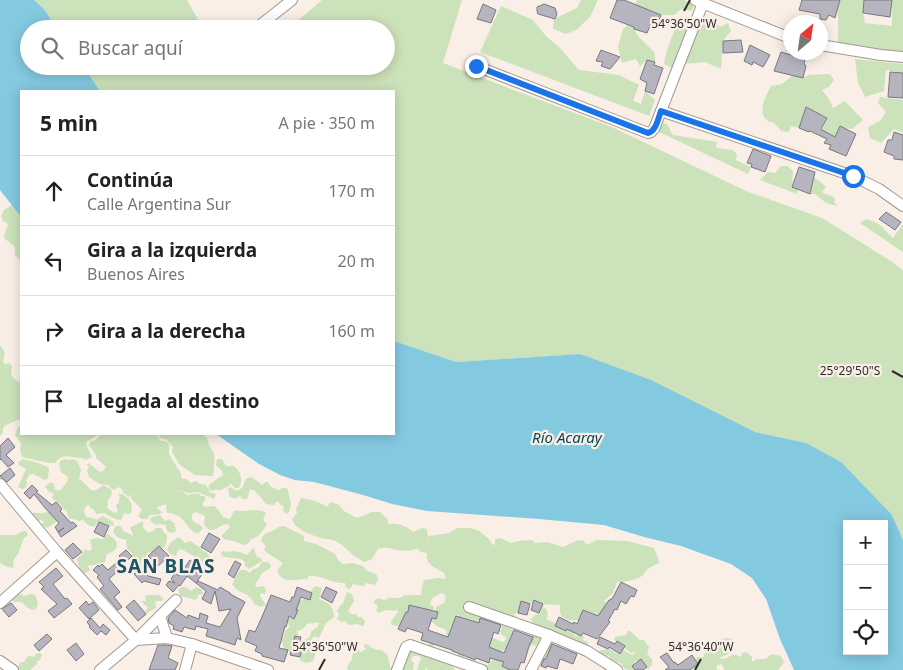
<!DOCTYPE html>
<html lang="es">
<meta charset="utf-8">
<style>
:root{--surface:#fff;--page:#f6f6f6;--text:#222;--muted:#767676;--line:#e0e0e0}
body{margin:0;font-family:"Noto Sans",sans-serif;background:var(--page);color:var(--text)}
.controls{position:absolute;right:15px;bottom:15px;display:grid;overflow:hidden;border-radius:0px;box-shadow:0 2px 12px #0003}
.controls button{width:45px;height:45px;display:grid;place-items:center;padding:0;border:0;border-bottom:1px solid var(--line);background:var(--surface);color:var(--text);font:25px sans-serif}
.compass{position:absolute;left:783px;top:15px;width:45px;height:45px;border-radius:50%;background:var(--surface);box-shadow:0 2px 12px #0003;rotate:29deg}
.stop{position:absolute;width:15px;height:15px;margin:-11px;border:4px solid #1a73e8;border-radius:50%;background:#fff}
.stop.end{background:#1a73e8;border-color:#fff;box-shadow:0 1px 5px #0008}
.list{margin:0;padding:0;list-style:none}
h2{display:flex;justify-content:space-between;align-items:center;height:65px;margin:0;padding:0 20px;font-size:21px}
h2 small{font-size:16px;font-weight:400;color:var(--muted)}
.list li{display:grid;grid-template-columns:32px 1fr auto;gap:15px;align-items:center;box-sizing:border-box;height:70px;padding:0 20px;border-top:1px solid var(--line)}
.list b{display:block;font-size:19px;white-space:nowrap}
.list p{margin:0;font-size:16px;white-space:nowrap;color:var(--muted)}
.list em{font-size:16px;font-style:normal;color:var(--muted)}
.icon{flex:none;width:28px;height:28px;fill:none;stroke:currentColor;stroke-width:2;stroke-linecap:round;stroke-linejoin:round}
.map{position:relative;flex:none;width:903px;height:670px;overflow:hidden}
.search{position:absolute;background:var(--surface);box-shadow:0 2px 12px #0003;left:20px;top:20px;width:375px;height:55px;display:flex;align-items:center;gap:12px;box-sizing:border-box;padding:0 18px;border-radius:28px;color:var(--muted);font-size:19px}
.panel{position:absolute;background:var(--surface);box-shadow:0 2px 12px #0003;left:20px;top:90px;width:375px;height:345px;border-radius:0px}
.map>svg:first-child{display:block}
</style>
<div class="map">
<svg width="903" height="670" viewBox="0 0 903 670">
<rect width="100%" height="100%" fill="#f9efe7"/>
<!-- green -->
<g fill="#cbe2ba">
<path d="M34,0H187L203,29H57L44,9Z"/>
<path d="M322,0H462L443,63L614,128L746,191L822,218L894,263L903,271V540L892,515L806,443L755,432L580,354L456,362L394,341V91H100L83,66H386V29H288Z"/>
<path d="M581,0H598L590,17L576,30L566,34L553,29L554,19L577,8Z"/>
<path d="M637,0H684L694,5L692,11L681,9L674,15H661L642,8L634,29L638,36L655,53V62L647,60L640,66L636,59L622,63L618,47L623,29L628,25Z"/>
<path d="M840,0H864L863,12L865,23L892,26V0H903V55L838,47V6Z"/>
<path d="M501,6L533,20L546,36L560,48L579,70L619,75L639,85L633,101L641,104L645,91L655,100L649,116L480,52Z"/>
<path d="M711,17L720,27L728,23L731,31L723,41L721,69L705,62L683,64L700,19Z"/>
<path d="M689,22L675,70L664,64C666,50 671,37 678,24Z"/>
<path d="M855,59L903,64V73L886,70L884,91L865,97L858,83Z"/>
<path d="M830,74L834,80L829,87L822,90L829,99L833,108L845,101L863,120L852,129L840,127L835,137L822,130L827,117L806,107L799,128L791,126L789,132L781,131C779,128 776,124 772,122C771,122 770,122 768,121C756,113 766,96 771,86L782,84L793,75L803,78L808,75Z"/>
<path d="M880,97L903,100V133L894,129L881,143L870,138L868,127L880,121L886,112L878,103Z"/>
<path d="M660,122L667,124L673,135L717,142L716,148L732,150L737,154L736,160L751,167L748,174L657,131Z"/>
<path d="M781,166H787L793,171L792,187L798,189L797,194L760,180L768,172L775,173Z"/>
<path d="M814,177L826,187L822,192C827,196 830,194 835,198L834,202L837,206L826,203L815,194H810Z"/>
<path d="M12,205L21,217V261L15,255V247L4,238L5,232L8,226L7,223L3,221L1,216L4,210Z"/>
<path d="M867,219L879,224L893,238L903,224V252L860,223Z"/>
<path d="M0,346C6,351 5,355 3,362L5,364L9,363L12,366L11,374L14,379L21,383V419C14,421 9,423 3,428V433L0,436Z"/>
<path d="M18,427H21V434H99L86,442L87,447L92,457L85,460L83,458C71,459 65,451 55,463H49L22,457L20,449L21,443L15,435Z"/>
<path d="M101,434H156L161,441H165L169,444V454L181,474V477L183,479H186L191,483L196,481L200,484L206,485L208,489L210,484L223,475L222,471L216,465L217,459H222L226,466H234C241,472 243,479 239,488H235L230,483L228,487L224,488L222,490H215L212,491L209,489V492L216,494L214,499C209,496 203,495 198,492L188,493L179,490L178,491H182L187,495L198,493L201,496H204L206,498L202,505L205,507L214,506C223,512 218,517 230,519L234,511C237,510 240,511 243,511C253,511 256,508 266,513L263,520L267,524C263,531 259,537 251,539L248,544L244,545L241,544L237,542L224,539L221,536L230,527L228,524C217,524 214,537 204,525L205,516L196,512L192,514C191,525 198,521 203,528L198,534C184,529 187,514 167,513L166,506L167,504L157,507V508L162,512L160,514L150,515L147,519H142L138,516L142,510L131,498V494L129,497L122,492L123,490L119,487L113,490L108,485L100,484L89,477L87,470L89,467L87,465L88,463L100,472L103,471L106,467L96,458V455L89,445L90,442L96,440Z"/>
<path d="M158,434H202L207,438C208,445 212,448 214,454C215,461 214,469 213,476L195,475L180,465L172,452L173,447L166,439L160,438Z"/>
<path d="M23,459C33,462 39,462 49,468L48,478L45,480L33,474H30L26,480L27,483L26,487L23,489L18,487L26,469L18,464L19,462Z"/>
<path d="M65,459L68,460L72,459L77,461L81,470L79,479C86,482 89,493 96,490C99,489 101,487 103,485L111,489L112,494L107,502L108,503L107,508L114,513L117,512L118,510L116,507L117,504L119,503V500L120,497L119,496V493C128,496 134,503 131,513L128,514L124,513L122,519L118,520L109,516L105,513L96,514L94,510L90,508V506L87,505L84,510C85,519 88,517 96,519V520L103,516L113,522L114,525L112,526L98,522L94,527C89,526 87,524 83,520L79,521L69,518L67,512L55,500L53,499L52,497L54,494L48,491L45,486L51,482L54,484L55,490H60C64,487 68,482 68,477L61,472L59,463L60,461Z"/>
<path d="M250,477L253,478L262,485L266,482H268L270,486L278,490L283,488H287C289,498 294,504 288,513L286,514L283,510L284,506L281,505L277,501L274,505L266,504C262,498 258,495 254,490H250L247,499H243L240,496L235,499L229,496L228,489L230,487L237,491L242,488L246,479Z"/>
<path d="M301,498C308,499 321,502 327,507L331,502L339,505L344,511L357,518L372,512H380L388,520V524C398,523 405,525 413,532L422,528L427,529L428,538L429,536L449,533L457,528H469L478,530L489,539L492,544L495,545V539L500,538L511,543L518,541L532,540L535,543L547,542L563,547L578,540L584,541L586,545L597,540L628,541L654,548L658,558L659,563C655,565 651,566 648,569C646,570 645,573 643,575C638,580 624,582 617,582L613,593L604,601L610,604L605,617L590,615L589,612L585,610L583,612L579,620C567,621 558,619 560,605C552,605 546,604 539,604C534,603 528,604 523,604L521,610L513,615L516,616C519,623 513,640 508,646C506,649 502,651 498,653L491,650L488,642L491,637C495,638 499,641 503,642L506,639L505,636L501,635L500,631L502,628V625L483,624L459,620V615H457L452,626L450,628L451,638L447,636L446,630L435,625L434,623L416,619L436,617L438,614L435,610L436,607L444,603L446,598L444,594L441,593L432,598L430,604L434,607L433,611L409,609L404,621L398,626L392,625L391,623C392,618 396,616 398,611L397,610L394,611L386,610L378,613L376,610L378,606L374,603V601L378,598L385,600L389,598H400L405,595H421L422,588L424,580L438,578L446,579L444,573C436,568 424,564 427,553L421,552L418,549C411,550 405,552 398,550C389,549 387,546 378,549L372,559L364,562L353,555L341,544L333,540L321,538L312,535L303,531L295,525L292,519L297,513L296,509Z"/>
<path d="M46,512H51L58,521L47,528L43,526L42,524L44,521L41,520L37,522L31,514C36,511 41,515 46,512Z"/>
<path d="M160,515L165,521L169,519L175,524L174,526L177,528H175L176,530L175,532L170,533L167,531L166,525L160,524L155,525L150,520L152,517Z"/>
<path d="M141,522H143V527L148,533L153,531L156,528H162L163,531L167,535V540L164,548L158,547L154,553L150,552H149L141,561V565L138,569L130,565L132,560L130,557L133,555L127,548L126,541L127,540C121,539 115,537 113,531L116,526H121L123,531L130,534L132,536L133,534L130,528L131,527Z"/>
<path d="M284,526L304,536V541L316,544L335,554L338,560L343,564L353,563L363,566L366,570L377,575L378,580L375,585L366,583L364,586L353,584L350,589L346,588L345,583C332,584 323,575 309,576L307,579C295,579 284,585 277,571L283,563L266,552L264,549L266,546L261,541C263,531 272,533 278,527Z"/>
<path d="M26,531L28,535L24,538L18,554L14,559L13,568L8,567L0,563V535H16L21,532Z"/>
<path d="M107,534C119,540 122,549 107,554L105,562C98,563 94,566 87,565L90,570L88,572L82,574L77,560L78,557L81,556L85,549L89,551L92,549L90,540L96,538L103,539Z"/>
<path d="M177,538H180L185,543L190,541L201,548L203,551L206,552L214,561L213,567L210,568L199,559L181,549L178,550L176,556L171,555L167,550C169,545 171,541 177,538Z"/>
<path d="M254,548L257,557L261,558L262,561L249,569L244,565L245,563L243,560C236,557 229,559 222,556L221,552L223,551L230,552L233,551L240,552L247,555L252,549Z"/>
<path d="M262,562H268L271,566L270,568L262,573L255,585L257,587L264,586L266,591L265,594L261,593L260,596L266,605L261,607L254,604L251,598L246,594L243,593L237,590L232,584L238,573L241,570H245L250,573L253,569L258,568Z"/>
<path d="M316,586L322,588L319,599C330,603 333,606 334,617L326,623L319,638L314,636L310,642L317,650L313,661L306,663L300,660L303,640C309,639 311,637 311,631L318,627L319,622L307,624L303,629L297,631L298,635L295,636C293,641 294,646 291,650L286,651L284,649L281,639L284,636L285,631L290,626L286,622L287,619L294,616L298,602L310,595L311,590Z"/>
<path d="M181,587H186L191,591L196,587L202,589L203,594L198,595L197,599L194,600C189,597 185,598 180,596L178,590Z"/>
<path d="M347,592L352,594L354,601L348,611L351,614H356L358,617H361L364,620L365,623L363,626L357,624L349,625L345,621L342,622L337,619L339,614L337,611L339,607L343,603Z"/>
<path d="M15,593H19L25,596L30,594L35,595L38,603L36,609C29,612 26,605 21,602H14L12,599Z"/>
<path d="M148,595H160L163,599L162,601H157L155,602L156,608L147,613L145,611L148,608L141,601H146L145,596Z"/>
<path d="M543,607C550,610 547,614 547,620L555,623L558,625L556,628L568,625L574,628L575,630L574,635L576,636L580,634L584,637L583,640L588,642C588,646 587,648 584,650L581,647V644C576,643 570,640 565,640L563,644L559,646L555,643C558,639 556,635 553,632C549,634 545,633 542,631L540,633L539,638L548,637L554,639L550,657L546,662L537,663C537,661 537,650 537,648L541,647L540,644L538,643L536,646L532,645L530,647L525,648L524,645V643L529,640L533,635L531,633H526V626L528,624L537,626V625L530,620L535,615L540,613Z"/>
<path d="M628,631H630L640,640H644L649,647L647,654L652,659V665L648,669L640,661H636L634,662L635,668L633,670C628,670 623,670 622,664L611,660L609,656L604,657L599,655V651L602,650L610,649L615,653L621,655V651L623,650L632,655L635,654L634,652L631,653L614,640L615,637L626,635Z"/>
<path d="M726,638L732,639C731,650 732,655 720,657L722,659C731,658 730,652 741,657L742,653L746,652L752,657V661L754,662L756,659H766L771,654L781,656L784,662L778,670H724V668L721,664L716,666L717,670H694L695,661L697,657H703C707,649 716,640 726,638Z"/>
<path d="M417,642L428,645L432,642L434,644L433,647L434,649C448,651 450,652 451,666L454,667V670H428L426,668L425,670H417V669L421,658L419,656H413L411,660L414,663L413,670H400L410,647Z"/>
<path d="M365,644C371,645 371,650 381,650L387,654L391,669L390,670H348L347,667L352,659L353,651L357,650L361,652L366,649L364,647Z"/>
<path d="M459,652L465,655L461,660L478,664L489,665L491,661L496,658L503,660L504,666L516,670H467L464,667L453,666L452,662L457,657Z"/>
<path d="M40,653L42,655L40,660L37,661V664L31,669V670H17L19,664L21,662H24L28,656L34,657L36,654Z"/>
</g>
<!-- water -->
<g fill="#83c9e0" fill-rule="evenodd">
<path d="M0,0H34L44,9L57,29H29V66H83L100,91H21V217L0,190Z"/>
<path d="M394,341L456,362L580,354L651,380L755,432L806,443L841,462L892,515L903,540V670H794L780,639L766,599L752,578L731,564L681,546L644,537L604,525L539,519L427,511L392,504L363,495L314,482L295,480L280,475L259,464L216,434H394ZM847,524H884V651H847Z"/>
</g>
<!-- building -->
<g fill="#b6b4bf" stroke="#787781">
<path d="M617,0H624L661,15L658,23L652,21L647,33L634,29V27L610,18Z"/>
<path d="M802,0H840L835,18L829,15L826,20L820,19V14L799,10Z"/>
<path d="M864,0H892L890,17L863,13Z"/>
<path d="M483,4L496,10L491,23L477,19Z"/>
<path d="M544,4L555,8L557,14L555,19L538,14L537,11V7Z"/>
<path d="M741,40L743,52L723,53V41Z"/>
<path d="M750,45L770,55L763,67L753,62L752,65L744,61Z"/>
<path d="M601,50L620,57L610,69L601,66L603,62L596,61Z"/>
<path d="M781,52L805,59L804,64L806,66L803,78L774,71Z"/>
<path d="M647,60L655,62L654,65L663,68L654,94L645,91L647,83L640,79Z"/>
<path d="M890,72L903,73V98L888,97Z"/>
<path d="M806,107L827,118L821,129L822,130L835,137L840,126L856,134L846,156L829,149L831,145L824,143L827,139L810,131L809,132L799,128Z"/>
<path d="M894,132L903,135V160L894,159V156L884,152L888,140H892Z"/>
<path d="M753,149L771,156L765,172L751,167L752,164L747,163Z"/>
<path d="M799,167L815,172L810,194L792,187Z"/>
<path d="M886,212L901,222L895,230L879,219Z"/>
<path d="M8,438L15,447L6,455L14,463L8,467L1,459L0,460V446Z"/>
<path d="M10,468L15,475L7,482L0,476Z"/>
<path d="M32,485L38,491L36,492L52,505L56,502L62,509L60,511L71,523L73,522L77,526L61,537L58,532L64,528L58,532L55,527L59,523L45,508L34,494L30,499L24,493Z"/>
<path d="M99,522L109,526L104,537L94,532Z"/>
<path d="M209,533L220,539L211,553L201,547Z"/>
<path d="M73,543L82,552L73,559L65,550Z"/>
<path d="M159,546L169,556L158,566L148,556Z"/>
<path d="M126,550L132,556L125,563L119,556Z"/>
<path d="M190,560L205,570L196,583L187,576L180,586L179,585L173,592L166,585L169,581L175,583L171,579L175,573L179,576Z"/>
<path d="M235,561L241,564L234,578L228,574Z"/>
<path d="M116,563L121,568L109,579L120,592L114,597L122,607L118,610L100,589L104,586L97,577L99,575L93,570L98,565L99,567L102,564L108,570Z"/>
<path d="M56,568L63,576L53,584L65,599L67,598L72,604L54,618L48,611L57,604L41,589L44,587L39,582Z"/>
<path d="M142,568L148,576L161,579L159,585L144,581L142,583L134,574Z"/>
<path d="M198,581L218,590L220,587L230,593V594L245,602L237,618L241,640L237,638L235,645L206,636L208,629L196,626L195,630L184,627L182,632L173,629L174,626L169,623L168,618L175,610L187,618L188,615L199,619L200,613L208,616L206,623L220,627L231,609L219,611L215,591L211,604L202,599L206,591L196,583Z"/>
<path d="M621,582L637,590L634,597L631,596L626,604L621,601L617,610L615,609L608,621L610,622L597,639L583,633L581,636L567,629L566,631L555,626L559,617L573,624L574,622L577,624L583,610L598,616L609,600H610L611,599H612Z"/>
<path d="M297,587L312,593L310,600L301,597L296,610H298L294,619L289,616L286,627L285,626L279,648L288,650L284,662L262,656V654L255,651L257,646L245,641L249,630L255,632L262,617L271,595L290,602L292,597H294Z"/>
<path d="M326,587L337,592L332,603L321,597Z"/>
<path d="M134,600L146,614L138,621L126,607Z"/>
<path d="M534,600L543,604L539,613L531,610Z"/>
<path d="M86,601L89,605L93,602L99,610L89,619L79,608Z"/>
<path d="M521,601L530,604L527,615L518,613Z"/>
<path d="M11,603L17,610L9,617L2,609Z"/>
<path d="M409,605L438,612L436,619L432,618L428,630L448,637L456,616L479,623L480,618L501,625L498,634L494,632L489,647L504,653L514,630L533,637L531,643H530L524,663L521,662L518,670H510L502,666L504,662L490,658L489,663L476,658L475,660L455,652L452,651V650L421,640L423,633L407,628L405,632L398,629L406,612H408Z"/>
<path d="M91,618L100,628L103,624L110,630L106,635L101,631L97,635L89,627L90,626L87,622Z"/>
<path d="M47,634L52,639L39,651L34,645Z"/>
<path d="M295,636L301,637L298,648L302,649L300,657L290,655Z"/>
<path d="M600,637L615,644L617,641L625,646L620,654L609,647L608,649L597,644Z"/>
<path d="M76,643L84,654L76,661L67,650Z"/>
<path d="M552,644L577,654L573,664L560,659L557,669L547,666L546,668L541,666L544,659H546Z"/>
<path d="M158,645H166L172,646L168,658L178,663L175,670H149Z"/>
<path d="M667,653L674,663L675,662L678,665L692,655L698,664L690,670H665L669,667L660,657Z"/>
<path d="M641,659L647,667L643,670H635L632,666Z"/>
</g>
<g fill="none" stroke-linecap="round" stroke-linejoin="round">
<defs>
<g id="minor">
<path d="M695,0L790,38"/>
<path d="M255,29L292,0"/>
<path d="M820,45L881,55L903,57"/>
<path d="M476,66L648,133L651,132L654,129L703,3"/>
<path d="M661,111L853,176L879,189L903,206"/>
<path d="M0,484L57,552L136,640L167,638L192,644L268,670"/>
<path d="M0,603L57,552"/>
<path d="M469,607L549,635L587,651L617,670"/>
<path d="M160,616L167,638"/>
<path d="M0,661L13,670"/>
<path d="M100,670L136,640L176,600"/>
<path d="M185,670L192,644"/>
<path d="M397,670L406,647L410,645L482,670"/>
<path d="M531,670L549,635"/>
</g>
</defs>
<!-- minor casing -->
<use href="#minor" stroke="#a29991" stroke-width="12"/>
<!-- minor -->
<use href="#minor" stroke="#fff" stroke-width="10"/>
</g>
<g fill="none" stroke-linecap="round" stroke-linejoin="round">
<!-- route -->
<path stroke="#1a73e8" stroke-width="6" d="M476,66L648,133C656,131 658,119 661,111L853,176"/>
</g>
<!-- ticks -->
<path fill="none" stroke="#2f2b28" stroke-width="2" d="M684,11L690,0M892,371L903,377M319,670L325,659M695,670L701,659"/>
<g text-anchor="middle" stroke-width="4.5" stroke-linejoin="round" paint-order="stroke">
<!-- water labels -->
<g font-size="15" font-style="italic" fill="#094858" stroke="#f9efe7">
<text x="567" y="443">Río Acaray</text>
</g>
<!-- district labels -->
<g font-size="19" font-weight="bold" letter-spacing="1" fill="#215264" stroke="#f9efe7">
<text x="166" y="573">SAN BLAS</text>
</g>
</g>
<g font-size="12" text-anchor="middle" fill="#2f2b28" stroke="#f9efe7" stroke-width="4.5" stroke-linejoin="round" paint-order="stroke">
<text x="684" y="28">54°36'50"W</text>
<text x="850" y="375">25°29'50"S</text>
<text x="325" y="651">54°36'50"W</text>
<text x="701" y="651">54°36'40"W</text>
</g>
</svg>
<div class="controls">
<button>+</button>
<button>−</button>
<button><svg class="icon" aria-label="locate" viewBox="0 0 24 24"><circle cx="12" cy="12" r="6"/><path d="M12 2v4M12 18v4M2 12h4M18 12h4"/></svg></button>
</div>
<svg class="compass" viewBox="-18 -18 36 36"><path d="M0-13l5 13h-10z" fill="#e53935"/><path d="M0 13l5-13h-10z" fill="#767676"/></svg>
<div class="stop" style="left:853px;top:176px"></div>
<div class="stop end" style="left:476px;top:66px"></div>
<div class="search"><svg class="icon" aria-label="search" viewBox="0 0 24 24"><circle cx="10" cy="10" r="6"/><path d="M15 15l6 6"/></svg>Buscar aquí</div>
<section class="panel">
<h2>5 min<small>A pie · 350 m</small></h2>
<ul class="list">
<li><svg class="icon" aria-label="ahead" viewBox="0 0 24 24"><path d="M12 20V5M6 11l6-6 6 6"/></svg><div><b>Continúa</b><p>Calle Argentina Sur</p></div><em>170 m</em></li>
<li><svg class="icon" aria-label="left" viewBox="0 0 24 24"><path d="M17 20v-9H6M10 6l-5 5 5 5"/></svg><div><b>Gira a la izquierda</b><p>Buenos Aires</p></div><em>20 m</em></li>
<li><svg class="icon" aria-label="right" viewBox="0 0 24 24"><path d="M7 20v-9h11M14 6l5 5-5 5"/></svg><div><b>Gira a la derecha</b></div><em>160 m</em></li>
<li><svg class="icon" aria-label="arrive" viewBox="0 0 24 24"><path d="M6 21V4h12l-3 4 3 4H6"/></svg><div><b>Llegada al destino</b></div></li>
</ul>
</section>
</div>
